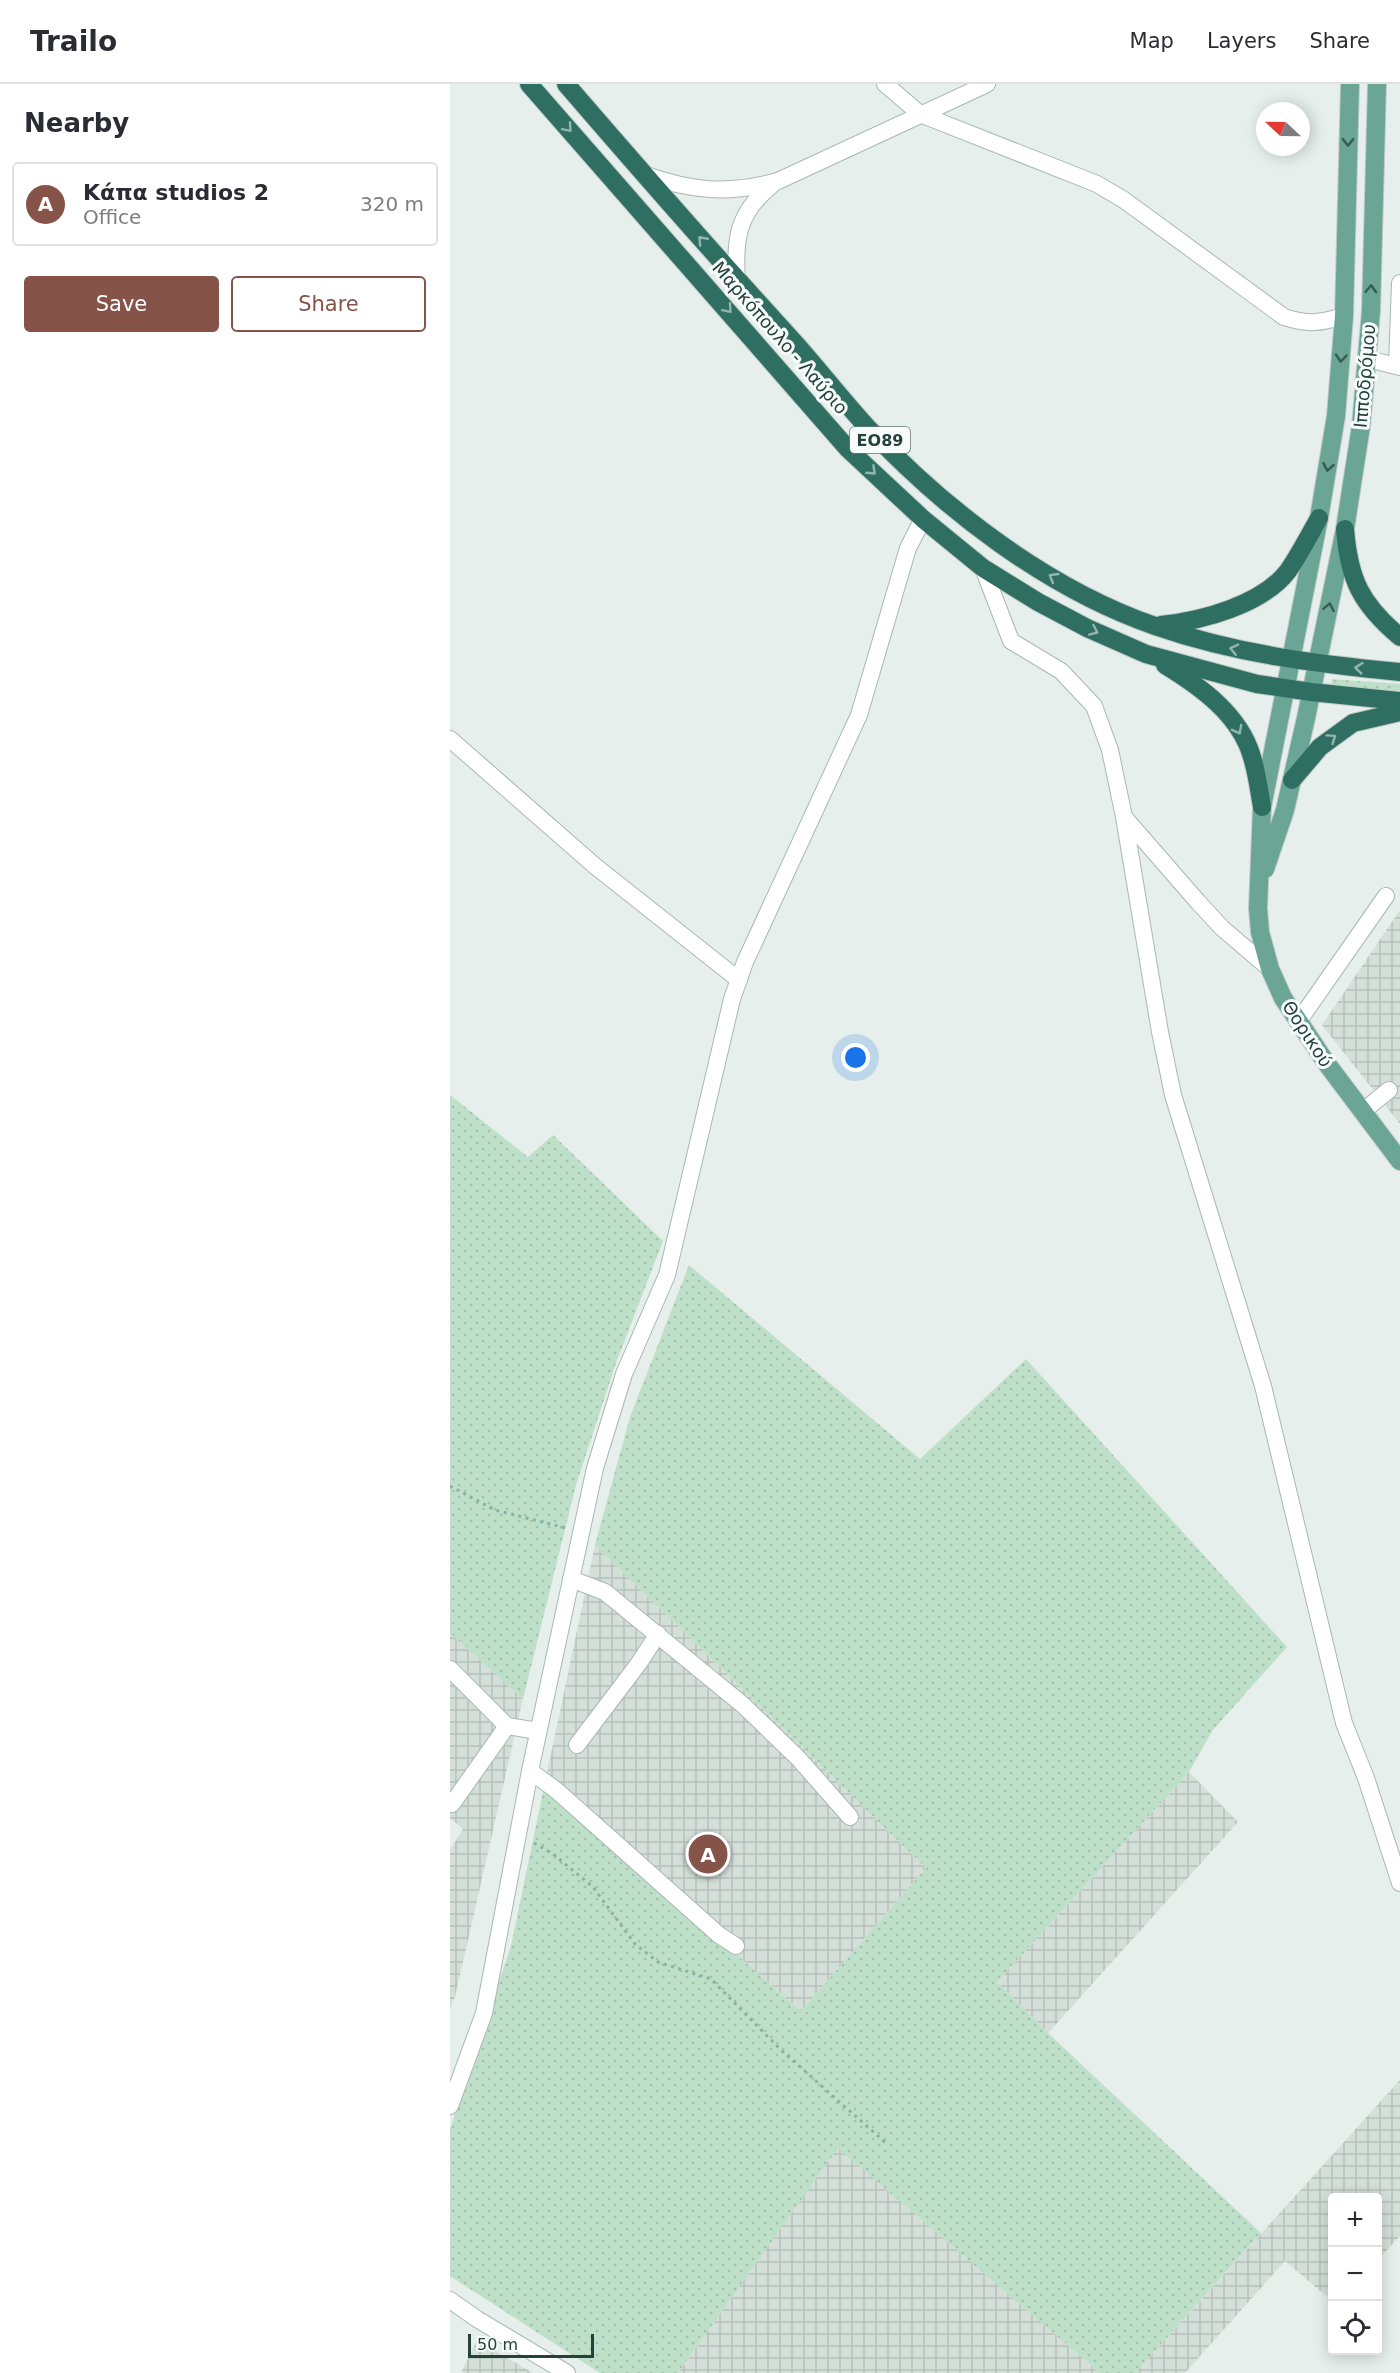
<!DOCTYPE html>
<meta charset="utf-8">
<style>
:root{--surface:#fff;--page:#f2f2f3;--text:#2b2b33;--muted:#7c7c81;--line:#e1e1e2;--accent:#855347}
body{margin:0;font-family:"DejaVu Sans",sans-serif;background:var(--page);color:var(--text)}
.controls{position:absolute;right:18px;bottom:18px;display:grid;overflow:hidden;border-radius:6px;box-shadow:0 3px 15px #0003}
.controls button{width:54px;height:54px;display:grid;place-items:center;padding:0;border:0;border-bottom:2px solid var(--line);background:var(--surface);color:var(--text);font:30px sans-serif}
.compass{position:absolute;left:806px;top:18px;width:54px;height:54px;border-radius:50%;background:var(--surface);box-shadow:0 3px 15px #0003;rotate:292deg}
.scale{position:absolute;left:18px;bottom:15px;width:126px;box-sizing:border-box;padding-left:6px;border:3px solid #24423a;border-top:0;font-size:16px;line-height:21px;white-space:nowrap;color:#24423a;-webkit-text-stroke:4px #f7fbf9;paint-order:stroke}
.you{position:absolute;left:406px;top:974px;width:21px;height:21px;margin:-15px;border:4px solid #fff;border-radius:50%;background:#1a73e8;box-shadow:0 0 0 9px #1a73e833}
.badge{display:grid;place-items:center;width:39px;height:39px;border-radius:50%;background:var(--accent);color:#fff;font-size:20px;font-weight:700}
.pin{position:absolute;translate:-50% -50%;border:3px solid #fff;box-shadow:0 2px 6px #0006}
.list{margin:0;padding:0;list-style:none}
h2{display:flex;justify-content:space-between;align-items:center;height:78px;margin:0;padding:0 24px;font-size:26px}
h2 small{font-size:20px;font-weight:400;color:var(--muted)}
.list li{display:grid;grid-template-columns:39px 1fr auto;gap:18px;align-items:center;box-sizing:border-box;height:84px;margin:0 12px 12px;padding:0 12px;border:2px solid var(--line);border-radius:6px}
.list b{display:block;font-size:22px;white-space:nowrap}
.list p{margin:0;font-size:20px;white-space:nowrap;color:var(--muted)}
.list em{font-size:20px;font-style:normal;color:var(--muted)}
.actions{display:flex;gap:12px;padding:18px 24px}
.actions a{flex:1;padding:14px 0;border:2px solid var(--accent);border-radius:6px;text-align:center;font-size:21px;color:var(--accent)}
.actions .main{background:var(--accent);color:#fff}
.icon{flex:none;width:33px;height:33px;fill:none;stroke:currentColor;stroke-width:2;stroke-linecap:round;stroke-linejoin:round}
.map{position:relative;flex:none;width:950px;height:2289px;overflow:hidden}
header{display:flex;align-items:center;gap:36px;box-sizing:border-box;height:84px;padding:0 30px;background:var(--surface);border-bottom:2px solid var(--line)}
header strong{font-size:28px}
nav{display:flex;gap:33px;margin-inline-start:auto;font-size:21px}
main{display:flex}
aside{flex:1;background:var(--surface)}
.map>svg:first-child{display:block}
</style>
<header>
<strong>Trailo</strong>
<nav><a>Map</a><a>Layers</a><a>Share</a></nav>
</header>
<main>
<aside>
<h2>Nearby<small></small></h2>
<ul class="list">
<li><span class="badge">A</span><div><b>Κάπα studios 2</b><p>Office</p></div><em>320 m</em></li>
</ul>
<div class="actions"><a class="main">Save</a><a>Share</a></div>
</aside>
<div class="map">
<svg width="950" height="2289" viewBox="0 0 950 2289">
<defs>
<pattern id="industrial-grid" width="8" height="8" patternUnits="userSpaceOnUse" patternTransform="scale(1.5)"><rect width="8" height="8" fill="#d4dfda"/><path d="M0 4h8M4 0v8" fill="none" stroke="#b6c1bc"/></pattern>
<pattern id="grass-dots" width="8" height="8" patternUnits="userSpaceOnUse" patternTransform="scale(1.5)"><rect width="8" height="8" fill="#bfe0c8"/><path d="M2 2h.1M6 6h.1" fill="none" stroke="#a4c1ad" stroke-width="1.8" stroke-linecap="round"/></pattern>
</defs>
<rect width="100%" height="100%" fill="#e6efeb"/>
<!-- industrial -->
<g fill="url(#industrial-grid)">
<path d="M950,826V1040L872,941Z"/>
<path d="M145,1461L476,1784L351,1927L94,1703Z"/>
<path d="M0,1549L73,1615L5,1913L0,1924V1766L13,1745L0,1734Z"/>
<path d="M739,1688L788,1738L598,1949L547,1898Z"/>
<path d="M950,1996V2152L928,2176V2114H882V2217L835,2177L735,2289H685Z"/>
<path d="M388,2063L650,2289H228Z"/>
<path d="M27,2256L83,2289H11Z"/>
</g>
<!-- grass -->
<g fill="url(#grass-dots)">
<path d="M882,595L950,600V607L881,602Z"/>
<path d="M0,1011L78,1073L103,1051L213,1157L166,1279L126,1401L73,1615L0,1549Z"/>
<path d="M239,1181L470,1375L576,1275L837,1563L762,1647L739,1688L547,1898L598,1949L811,2149L685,2289H650L388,2064L228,2289H150L0,2192V2045L61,1862L94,1703L351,1927L476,1784L145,1461L180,1333Z"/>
</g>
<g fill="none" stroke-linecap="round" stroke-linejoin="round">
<defs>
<g id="minor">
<path d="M435,0L470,30L647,100L674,116L834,233C859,241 870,239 894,232"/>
<path d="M193,90C241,107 278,111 328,97L537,0"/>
<path d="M287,196C284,155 288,128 322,101"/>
<path d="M918,275L950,283"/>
<path d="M947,281L950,199"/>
<path d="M533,484L561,557L611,587L644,622L660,666L674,733L710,948L723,1011L813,1302L894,1639L916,1694L950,1799"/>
<path d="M0,655L145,782L289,896"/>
<path d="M674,733L748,818L772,844L820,885"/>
<path d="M848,938L936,812"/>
<path d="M912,1028L939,1006"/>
<path d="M121,1495L155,1508L293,1621L348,1674L400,1733"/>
<path d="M0,1585L57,1642L88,1647"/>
<path d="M127,1661L189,1579L208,1550"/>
<path d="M80,1687L106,1706L269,1851L286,1862"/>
<path d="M0,1719L2,1720L57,1642"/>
<path d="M0,2022L34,1929L80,1687L145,1384L174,1290L217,1191L282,915L295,878L409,631L458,464L473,435"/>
<path d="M0,2216L27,2235L117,2289"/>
</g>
<g id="major">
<path d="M900,0L894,232L886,332L869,434L812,723L808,824L810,848L820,885L833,914L877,980L950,1077"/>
<path d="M815,785L835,726L856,634L895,445L911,342L921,227L927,0"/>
</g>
<g id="highway">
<path d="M79,0L398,365L473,435L533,484L588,518L637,544L696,570L807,600L861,608L950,617"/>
<path d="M116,0C191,87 267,174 345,259C370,287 393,317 418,344C495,426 598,505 705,542C786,570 866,580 950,588"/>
<path d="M895,445C899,496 911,520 950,553"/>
<path d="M711,541C751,537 812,521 838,487C849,471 859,452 869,434"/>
<path d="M715,581C751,603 790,631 802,673C807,689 809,706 812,723"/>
<path d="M842,696L870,663L903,639L950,628"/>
</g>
</defs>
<!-- minor casing -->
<use href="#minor" stroke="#a8b8b2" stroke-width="18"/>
<!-- major casing -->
<use href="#major" stroke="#c2cac8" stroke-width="20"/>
<!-- highway casing -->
<use href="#highway" stroke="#c2cac8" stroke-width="20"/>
<!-- path -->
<g stroke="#86b3a5" stroke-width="3" stroke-dasharray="3 4.5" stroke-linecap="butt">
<path d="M0,1402L45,1426L116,1444"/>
<path d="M84,1759L103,1770L143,1803L185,1860L208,1878L261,1895L331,1966L437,2060"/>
</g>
<!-- minor -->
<use href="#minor" stroke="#fff" stroke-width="16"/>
<!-- major -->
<use href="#major" stroke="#6aa596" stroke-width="18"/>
<!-- highway -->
<use href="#highway" stroke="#2f6f62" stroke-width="18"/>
</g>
<!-- one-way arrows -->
<defs><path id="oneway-chevron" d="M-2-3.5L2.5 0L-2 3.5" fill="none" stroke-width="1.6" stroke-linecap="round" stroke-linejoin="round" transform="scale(1.5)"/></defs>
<g stroke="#93b5ae">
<use href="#oneway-chevron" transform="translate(118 44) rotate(49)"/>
<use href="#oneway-chevron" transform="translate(252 156) rotate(-132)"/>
<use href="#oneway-chevron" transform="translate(278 225) rotate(49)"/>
<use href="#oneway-chevron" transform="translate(422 387) rotate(43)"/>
<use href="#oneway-chevron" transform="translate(603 493) rotate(-149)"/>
<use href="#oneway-chevron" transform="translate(644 547) rotate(24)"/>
<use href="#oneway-chevron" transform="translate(784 565) rotate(-167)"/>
<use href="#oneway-chevron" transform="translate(909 584) rotate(-174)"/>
<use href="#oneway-chevron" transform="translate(788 646) rotate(62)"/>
<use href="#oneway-chevron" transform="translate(882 654) rotate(-35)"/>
</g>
<g stroke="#365b51">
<use href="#oneway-chevron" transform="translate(898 58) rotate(91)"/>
<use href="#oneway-chevron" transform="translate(921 205) rotate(-88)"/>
<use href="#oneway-chevron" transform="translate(891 274) rotate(95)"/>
<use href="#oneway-chevron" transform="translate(878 383) rotate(100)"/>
<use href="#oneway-chevron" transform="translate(879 523) rotate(-79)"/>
</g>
<g text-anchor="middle" stroke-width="6" stroke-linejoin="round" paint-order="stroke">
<!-- shield labels -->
<rect fill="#f7fbf9" stroke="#637a73" stroke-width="1.5" x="400" y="343" width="60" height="26" rx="4.5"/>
<g font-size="16" font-weight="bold" fill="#24423a">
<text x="430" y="362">ΕΟ89</text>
</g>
<!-- street labels -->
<g font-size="18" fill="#24423a" stroke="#f7fbf9">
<text transform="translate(330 254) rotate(49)" y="6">Μαρκόπουλο - Λαύριο</text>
<text transform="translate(915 292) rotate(-85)" y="6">Ιπποδρόμου</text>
<text transform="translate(857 950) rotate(57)" y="6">Θορικού</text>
</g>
</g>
</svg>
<div class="controls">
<button>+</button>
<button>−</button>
<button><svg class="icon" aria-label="locate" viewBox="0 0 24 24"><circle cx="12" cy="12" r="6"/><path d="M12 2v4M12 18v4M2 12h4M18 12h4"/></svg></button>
</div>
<svg class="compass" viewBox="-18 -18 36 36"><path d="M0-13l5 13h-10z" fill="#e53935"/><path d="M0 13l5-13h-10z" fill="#7c7c81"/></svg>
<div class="scale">50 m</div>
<div class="you"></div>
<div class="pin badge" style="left:258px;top:1770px">A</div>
</div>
</main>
